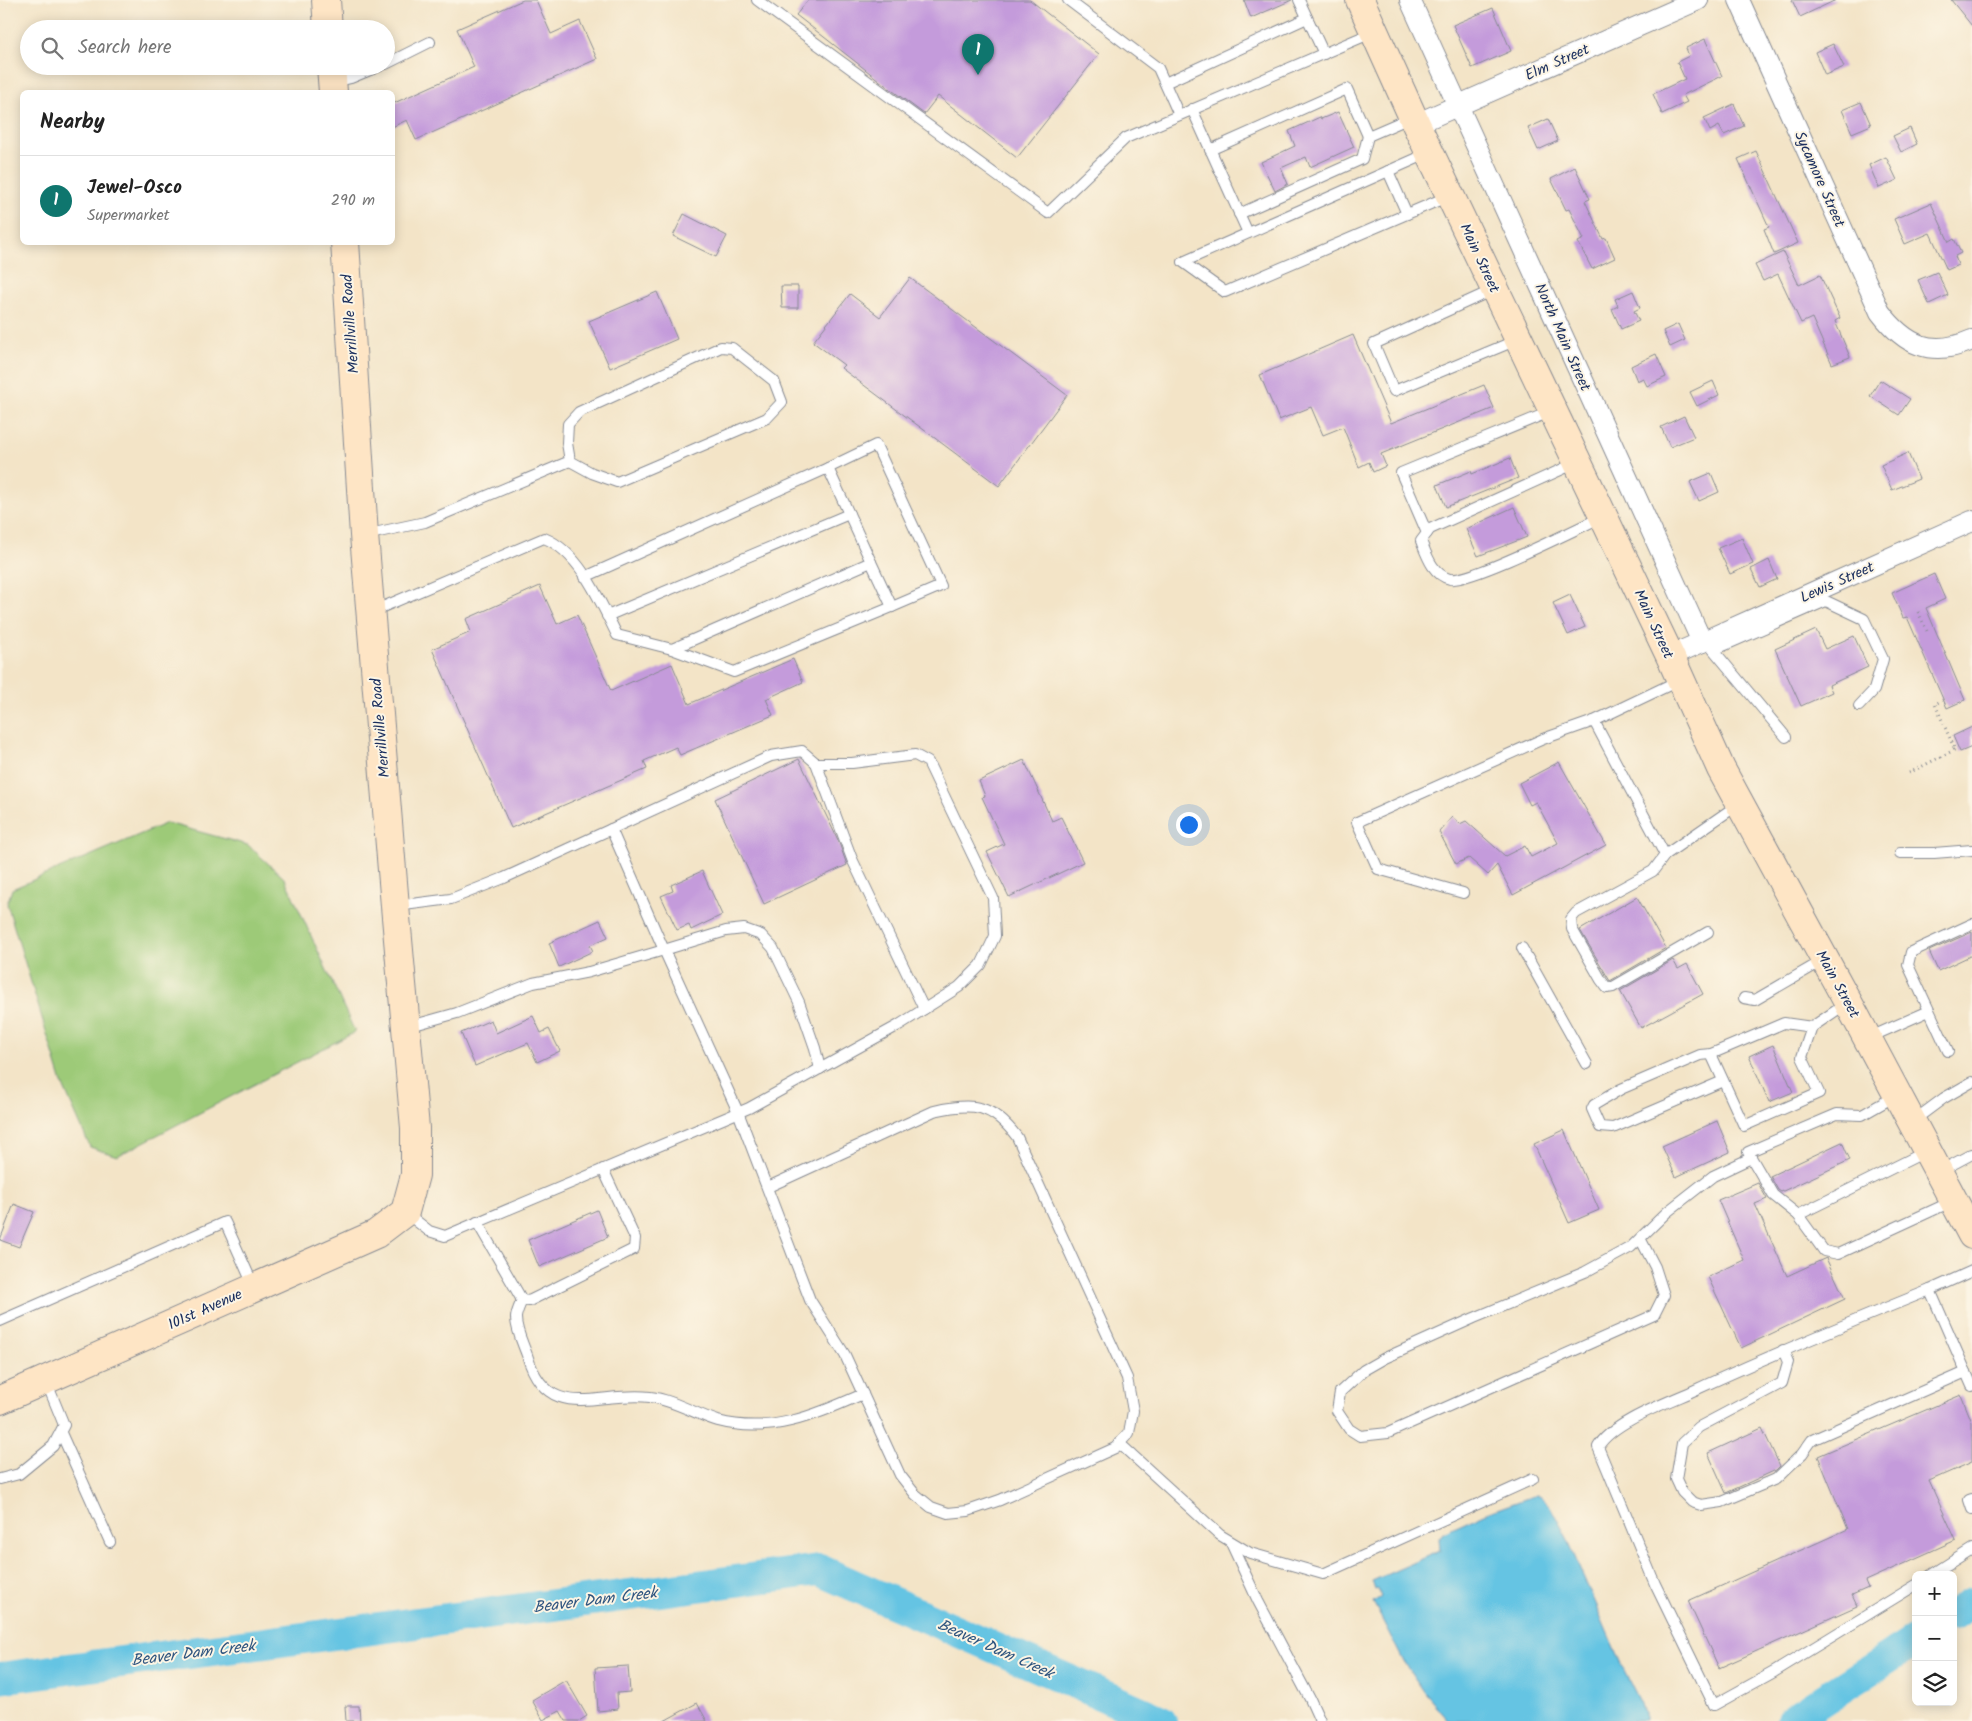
<!DOCTYPE html>
<meta charset="utf-8">
<style>
:root{--surface:#fff;--page:#f2f2f2;--text:#222;--muted:#767676;--line:#e0e0e0;--accent:#0f766e}
body{margin:0;font-family:Kalam,sans-serif;background:var(--page);color:var(--text)}
.controls{position:absolute;right:15px;bottom:15px;display:grid;overflow:hidden;border-radius:8px;box-shadow:0 2px 12px #0003}
.controls button{width:45px;height:45px;display:grid;place-items:center;padding:0;border:0;border-bottom:1px solid var(--line);background:var(--surface);color:var(--text);font:25px sans-serif}
.you{position:absolute;left:1188px;top:824px;width:18px;height:18px;margin:-12px;border:4px solid #fff;border-radius:50%;background:#1a73e8;box-shadow:0 0 0 8px #1a73e833}
.badge{display:grid;place-items:center;width:32px;height:32px;border-radius:50%;background:var(--accent);color:#fff;font-size:16px;font-weight:700}
.pin{position:absolute;translate:-50% -41px;filter:drop-shadow(0 1px 2px #0008)}
.pin::after{content:'';position:absolute;top:26px;width:18px;height:15px;background:inherit;clip-path:polygon(0 0,100% 0,50% 100%)}
.list{margin:0;padding:0;list-style:none}
h2{display:flex;justify-content:space-between;align-items:center;height:65px;margin:0;padding:0 20px;font-size:21px}
h2 small{font-size:16px;font-weight:400;color:var(--muted)}
.list li{display:grid;grid-template-columns:32px 1fr auto;gap:15px;align-items:center;box-sizing:border-box;height:90px;padding:0 20px;border-top:1px solid var(--line)}
.list b{display:block;font-size:19px;white-space:nowrap}
.list p{margin:0;font-size:16px;white-space:nowrap;color:var(--muted)}
.list em{font-size:16px;font-style:normal;color:var(--muted)}
.icon{flex:none;width:28px;height:28px;fill:none;stroke:currentColor;stroke-width:2;stroke-linecap:round;stroke-linejoin:round}
.map{position:relative;flex:none;width:1972px;height:1721px;overflow:hidden}
.search{position:absolute;background:var(--surface);box-shadow:0 2px 12px #0003;left:20px;top:20px;width:375px;height:55px;display:flex;align-items:center;gap:12px;box-sizing:border-box;padding:0 18px;border-radius:28px;color:var(--muted);font-size:19px}
.panel{position:absolute;background:var(--surface);box-shadow:0 2px 12px #0003;left:20px;top:90px;width:375px;height:155px;border-radius:8px}
.map>svg:first-child{display:block}
</style>
<div class="map">
<svg width="1972" height="1721" viewBox="0 0 1972 1721">
<rect width="100%" height="100%" fill="#fcf5e5"/>
<filter id="ink" filterUnits="userSpaceOnUse"><feTurbulence type="fractalNoise" baseFrequency=".02" numOctaves="2"/><feDisplacementMap in="SourceGraphic" scale="10" xChannelSelector="R" yChannelSelector="G"/><feConvolveMatrix kernelMatrix="1 2 1 2 8 2 1 2 1" color-interpolation-filters="sRGB"/></filter>
<filter id="wash" filterUnits="userSpaceOnUse"><feTurbulence type="fractalNoise" baseFrequency=".0096" numOctaves="4" result="noise"/><feDisplacementMap in="SourceGraphic" scale="20" xChannelSelector="R" yChannelSelector="G"/><feGaussianBlur stdDeviation="1.12" result="paint"/><feColorMatrix in="noise" values="0 0 0 0 0 0 0 0 0 0 0 0 0 0 0 0 0 1.4 0 .05"/><feComposite in="paint" operator="in"/></filter>
<g filter="url(#wash)">
<rect width="100%" height="100%" fill="#f3e4c7"/>
<!-- green -->
<path fill="#9dca78" stroke="#5c7c6b" d="M167,823L248,845L285,879L355,1032L117,1156L90,1147L62,1083L7,904L12,889Z"/>
<!-- water -->
<path fill="#65c4e3" stroke="#407aa0" d="M1536,1495L1542,1498L1550,1506L1565,1534L1621,1664L1641,1704L1644,1714V1721H1449L1425,1693L1405,1664L1373,1602L1381,1597L1378,1589L1375,1590L1372,1581L1440,1551L1439,1538L1443,1533L1489,1512Z"/>
<g fill="none" stroke-linecap="round" stroke-linejoin="round">
<!-- river -->
<g stroke="#65c4e3" stroke-width="32">
<path d="M1953,1615L1972,1603"/>
<path d="M0,1678L819,1570L1161,1721"/>
<path d="M1791,1721L1916,1640"/>
</g>
</g>
<g id="blocks">
<!-- building -->
<g fill="#c49bdb">
<path d="M523,0H536L551,34L580,21L597,59L416,140L407,120L392,127V104L474,67L457,29Z"/>
<path d="M808,0H1030L1099,54L1017,158L938,96L924,114L889,88L796,15Z"/>
<path d="M1244,0H1292L1251,18Z"/>
<path d="M1792,0H1836L1800,17Z"/>
<path d="M1951,0H1972V26Z"/>
<path d="M1493,8L1511,51L1472,68L1453,25Z"/>
<path d="M1705,39L1722,76L1683,95L1687,102L1662,114L1653,94L1685,79L1677,62L1689,56L1686,48Z"/>
<path d="M1833,44L1844,67L1825,75L1815,52Z"/>
<path d="M1861,102L1871,125L1852,133L1842,110Z"/>
<path d="M1734,104L1744,126L1724,135L1719,126L1710,131L1704,118Z"/>
<path d="M1338,112L1354,147L1310,167L1306,157L1281,168L1288,184L1275,191L1261,162L1295,146L1289,131L1320,117L1321,119Z"/>
<path d="M1548,119L1558,141L1538,150L1528,128Z"/>
<path d="M1910,128L1917,144L1901,152L1893,136Z"/>
<path d="M1756,151L1798,243L1774,254L1764,229L1769,227L1738,159Z"/>
<path d="M1886,157L1897,180L1879,188L1869,165Z"/>
<path d="M1575,167L1590,199L1585,201L1603,239L1606,238L1615,258L1592,269L1578,242L1584,239L1569,209L1566,210L1551,179Z"/>
<path d="M1931,203L1949,242L1954,239L1961,253L1955,256L1958,265L1947,270L1930,233L1905,244L1894,219Z"/>
<path d="M684,214L727,236L716,257L673,236Z"/>
<path d="M1783,252L1799,285L1820,275L1840,318L1835,321L1850,357L1832,364L1812,318L1801,323L1778,274L1763,281L1755,265Z"/>
<path d="M1937,272L1948,295L1929,304L1918,280Z"/>
<path d="M910,278L1067,395L999,486L841,368L844,365L813,342L850,294L880,317Z"/>
<path d="M781,286H798V308H782Z"/>
<path d="M1633,291L1640,308L1634,311L1639,321L1621,329L1612,309L1618,306L1615,299Z"/>
<path d="M657,292L677,339L610,368L589,321Z"/>
<path d="M1678,324L1685,340L1670,347L1663,331Z"/>
<path d="M1353,335L1391,423L1484,385L1494,408L1381,454L1386,466L1373,472L1369,462L1359,467L1343,427L1323,435L1311,407L1279,420L1260,375Z"/>
<path d="M1656,354L1666,377L1647,386L1643,378L1637,381L1631,366Z"/>
<path d="M1880,380L1910,399L1899,415L1870,396Z"/>
<path d="M1713,381L1719,395L1697,406L1690,392Z"/>
<path d="M1684,416L1694,437L1670,447L1661,427Z"/>
<path d="M1908,453L1919,479L1892,490L1881,465Z"/>
<path d="M1510,458L1518,478L1446,507L1437,485L1471,471L1472,474Z"/>
<path d="M1711,473L1719,492L1699,501L1690,482Z"/>
<path d="M1514,507L1527,537L1478,556L1466,529Z"/>
<path d="M1742,538L1753,564L1730,574L1718,548Z"/>
<path d="M1769,560L1777,579L1760,587L1751,569Z"/>
<path d="M1934,574L1945,599L1926,608L1965,700L1947,708L1907,617L1903,618L1892,593Z"/>
<path d="M540,586L557,624L577,615L611,691L672,664L689,704L793,659L803,682L766,699L773,715L680,755L676,747L644,761L647,769L511,828L432,649L471,632L466,619Z"/>
<path d="M1570,595L1585,627L1568,635L1553,603Z"/>
<path d="M1816,630L1825,649L1854,636L1868,667L1829,685L1832,692L1801,706L1775,649Z"/>
<path d="M1972,727V747L1960,752L1953,736Z"/>
<path d="M799,759L838,840L847,865L764,904L715,799Z"/>
<path d="M1024,760L1052,821L1061,817L1083,862L1009,897L987,852L1004,844L982,797L985,796L979,781Z"/>
<path d="M1559,762L1606,845L1513,895L1497,865L1488,875L1469,858L1456,864L1439,832L1452,817L1460,824L1466,821L1505,856L1525,846L1531,857L1558,843L1536,802L1530,805L1519,783Z"/>
<path d="M702,871L722,915L691,930L689,925L677,930L661,896L673,891L671,885Z"/>
<path d="M1637,897L1666,948L1610,981L1580,930Z"/>
<path d="M600,920L608,937L590,945L593,951L559,967L549,943Z"/>
<path d="M1972,932V955L1938,971L1929,951Z"/>
<path d="M1673,960L1678,969L1687,964L1703,994L1641,1028L1620,991Z"/>
<path d="M533,1016L541,1033L549,1029L560,1051L537,1062L528,1043L475,1066L461,1033L491,1020L496,1033Z"/>
<path d="M1773,1045L1793,1092L1769,1102L1749,1056Z"/>
<path d="M1717,1121L1730,1152L1676,1177L1662,1146Z"/>
<path d="M1564,1130L1599,1210L1569,1223L1534,1144Z"/>
<path d="M1842,1142L1850,1160L1781,1192L1778,1190L1770,1176Z"/>
<path d="M1758,1183L1767,1199L1755,1204L1787,1276L1826,1258L1845,1299L1741,1348L1708,1277L1744,1260L1718,1200Z"/>
<path d="M14,1204L34,1212L19,1247L0,1240Z"/>
<path d="M597,1210L608,1237L539,1267L528,1240Z"/>
<path d="M1961,1395L1972,1422V1462L1929,1481L1956,1540L1865,1581L1868,1588L1852,1595L1857,1606L1719,1668L1688,1601L1848,1529L1818,1456Z"/>
<path d="M1762,1428L1780,1466L1776,1470L1726,1493L1708,1453Z"/>
<path d="M628,1666L630,1692L617,1693L618,1709L598,1711L595,1668Z"/>
<path d="M566,1680L587,1716L579,1721H566L560,1711L543,1720L532,1700Z"/>
<path d="M697,1703L707,1721H664Z"/>
<path d="M345,1706H359L360,1721H346Z"/>
</g>
</g>
</g>
<g filter="url(#ink)">
<use href="#blocks" fill-opacity="0" stroke="#878a92" stroke-width="1"/>
<g fill="none" stroke-linecap="round" stroke-linejoin="round">
<defs>
<g id="lane">
<path d="M757,0L1048,213L1126,138L1374,32"/>
<path d="M1068,0L1158,68L1179,115"/>
<path d="M1299,0L1324,54"/>
<path d="M386,64L430,42"/>
<path d="M334,82L351,78L380,66"/>
<path d="M1165,83L1307,18"/>
<path d="M1192,109L1248,233"/>
<path d="M1210,150L1347,89L1368,136L1412,117"/>
<path d="M1429,153L1183,262L1225,292L1449,196"/>
<path d="M1388,171L1407,214"/>
<path d="M1239,214L1362,159L1368,136"/>
<path d="M1493,290L1374,344L1394,391L1517,340"/>
<path d="M1576,463L1430,529L1421,541C1427,556 1433,575 1450,579C1469,583 1578,528 1602,517"/>
<path d="M828,468L876,445L941,586L892,607"/>
<path d="M1427,533L1401,473L1552,411"/>
<path d="M365,535L425,522L570,461L592,473L617,482L767,418L782,402L774,381L732,348L721,347L579,412L568,424L567,443L570,461"/>
<path d="M371,612L544,538C580,552 601,603 617,635L672,649L871,562L828,468L585,577"/>
<path d="M607,616L849,514"/>
<path d="M1711,647L1786,737"/>
<path d="M672,649L734,672L892,607L871,562"/>
<path d="M1714,650L1826,601L1864,619L1883,659L1874,690L1859,706"/>
<path d="M816,763L852,859L924,1009"/>
<path d="M611,829L664,950L726,931L744,929L761,935L773,948L799,1002L815,1048L820,1069"/>
<path d="M1900,853H1934L1972,850"/>
<path d="M1665,855L1594,721L1680,680"/>
<path d="M1463,893L1378,869L1357,822L1543,739L1594,721"/>
<path d="M396,906L451,899L504,878L771,756L802,751L816,763H852L915,755L928,762L993,898L995,936L981,965L959,987L899,1025L749,1108L445,1236L429,1231L405,1212"/>
<path d="M1708,932L1613,987L1607,988L1601,980L1572,929L1571,919L1576,913L1653,871L1665,855L1739,804"/>
<path d="M1522,948L1587,1064"/>
<path d="M1744,998L1755,1000L1824,960"/>
<path d="M407,1027L457,1013L533,983L589,972L664,950L738,1112L810,1300L845,1355L900,1475L915,1494L931,1507L948,1513L968,1511L1000,1500L1115,1448L1129,1433L1133,1411L1127,1378L1017,1137C992,1104 973,1102 934,1111L768,1187"/>
<path d="M1868,1038L1929,1011"/>
<path d="M1948,1051L1908,965L1911,952L1972,924"/>
<path d="M1711,1054L1744,1126L1819,1093L1802,1057L1812,1027L1847,1003"/>
<path d="M1723,1081L1613,1128L1600,1127L1592,1109L1594,1105L1621,1089L1700,1055L1711,1054L1784,1023L1812,1027"/>
<path d="M1897,1095L1862,1115L1837,1114L1748,1152L1773,1195L1798,1215L1824,1251L1838,1254L1953,1201"/>
<path d="M1913,1121L1944,1098L1972,1082"/>
<path d="M1940,1171L1972,1154"/>
<path d="M1798,1215L1927,1151"/>
<path d="M477,1222L522,1300L529,1301L634,1249L635,1238L603,1169"/>
<path d="M1640,1238L1655,1267L1664,1295L1654,1315L1388,1433L1360,1436L1349,1429L1337,1411L1340,1392L1364,1370L1385,1358L1474,1318L1585,1272L1631,1247L1667,1212L1713,1176L1751,1158"/>
<path d="M1972,1271L1930,1290L1972,1386"/>
<path d="M522,1300C520,1305 516,1313 516,1318C516,1330 523,1344 527,1355C548,1426 600,1390 650,1397C674,1400 695,1414 718,1421C771,1435 815,1415 863,1394"/>
<path d="M0,1321L225,1222L254,1287"/>
<path d="M1783,1350L1788,1362L1782,1383L1699,1427L1682,1443L1676,1479L1682,1492L1692,1502L1701,1505L1722,1502L1776,1479L1802,1454L1812,1440L1966,1372"/>
<path d="M61,1433L110,1542"/>
<path d="M1119,1443L1220,1535L1250,1553L1323,1574L1533,1479"/>
<path d="M0,1479L19,1474L53,1446L64,1425L46,1381"/>
<path d="M1972,1499L1969,1500L1972,1509"/>
<path d="M1231,1543L1258,1601L1310,1699L1320,1721"/>
<path d="M1931,1575L1972,1549"/>
<path d="M1916,1585L1774,1672L1714,1705L1655,1584L1598,1447C1612,1422 1669,1402 1695,1390C1773,1354 1851,1322 1930,1290"/>
</g>
<g id="street">
<path d="M1410,0L1702,642L1670,656"/>
<path d="M1739,0L1880,312C1905,345 1931,358 1972,340"/>
<path d="M1416,124L1698,0"/>
<path d="M1702,642L1972,521"/>
</g>
<g id="secondary">
<path d="M326,0L328,29"/>
<path d="M1360,0L1416,124L1670,656L1721,769L1856,1017L1972,1235"/>
<path d="M331,66L333,92"/>
<path d="M0,1400L376,1234L405,1212L415,1175V1128L395,906L364,535L345,242"/>
</g>
</defs>
<!-- lane casing -->
<use href="#lane" stroke="#878a92" stroke-width="12"/>
<!-- street casing -->
<use href="#street" stroke="#878a92" stroke-width="22"/>
<!-- secondary casing -->
<use href="#secondary" stroke="#878a92" stroke-width="30"/>
<!-- path -->
<g stroke="#878a92" stroke-width="3" stroke-dasharray="1 4" stroke-linecap="butt">
<path d="M1918,612L1927,631"/>
<path d="M1943,700L1935,704L1955,750"/>
<path d="M1909,773L1958,748"/>
</g>
<!-- lane -->
<use href="#lane" stroke="#fff" stroke-width="10"/>
<!-- street -->
<use href="#street" stroke="#fff" stroke-width="20"/>
<!-- secondary -->
<use href="#secondary" stroke="#fee5c5" stroke-width="28"/>
</g>
</g>
<g text-anchor="middle" stroke-width="4" stroke-linejoin="round" paint-order="stroke">
<!-- street labels -->
<g font-size="15" fill="#1b2f5e" stroke="#fcf5e5">
<text transform="translate(1557 62) rotate(-24)" y="5">Elm Street</text>
<text transform="translate(1820 179) rotate(66)" y="5">Sycamore Street</text>
<text transform="translate(1480 258) rotate(65)" y="5">Main Street</text>
<text transform="translate(350 324) rotate(-94)" y="5">Merrillville Road</text>
<text transform="translate(1563 337) rotate(66)" y="5">North Main Street</text>
<text transform="translate(1837 582) rotate(-24)" y="5">Lewis Street</text>
<text transform="translate(1654 624) rotate(65)" y="5">Main Street</text>
<text transform="translate(380 728) rotate(-95)" y="5">Merrillville Road</text>
<text transform="translate(1838 984) rotate(61)" y="5">Main Street</text>
<text transform="translate(205 1309) rotate(-24)" y="5">101st Avenue</text>
</g>
<!-- water labels -->
<g font-size="16" font-style="italic" fill="#2e547f" stroke="#fcf5e5">
<text transform="translate(595 1599) rotate(-7)" y="6">Beaver Dam Creek</text>
<text transform="translate(996 1648) rotate(24)" y="6">Beaver Dam Creek</text>
<text transform="translate(193 1652) rotate(-7)" y="6">Beaver Dam Creek</text>
</g>
</g>
</svg>
<div class="controls">
<button>+</button>
<button>−</button>
<button><svg class="icon" aria-label="layers" viewBox="0 0 24 24"><path d="M12 4l9 5-9 5-9-5zM3 14l9 5 9-5"/></svg></button>
</div>
<div class="you"></div>
<div class="pin badge" style="left:978px;top:75px">1</div>
<div class="search"><svg class="icon" aria-label="search" viewBox="0 0 24 24"><circle cx="10" cy="10" r="6"/><path d="M15 15l6 6"/></svg>Search here</div>
<section class="panel">
<h2>Nearby<small></small></h2>
<ul class="list">
<li><span class="badge">1</span><div><b>Jewel-Osco</b><p>Supermarket</p></div><em>290 m</em></li>
</ul>
</section>
</div>
